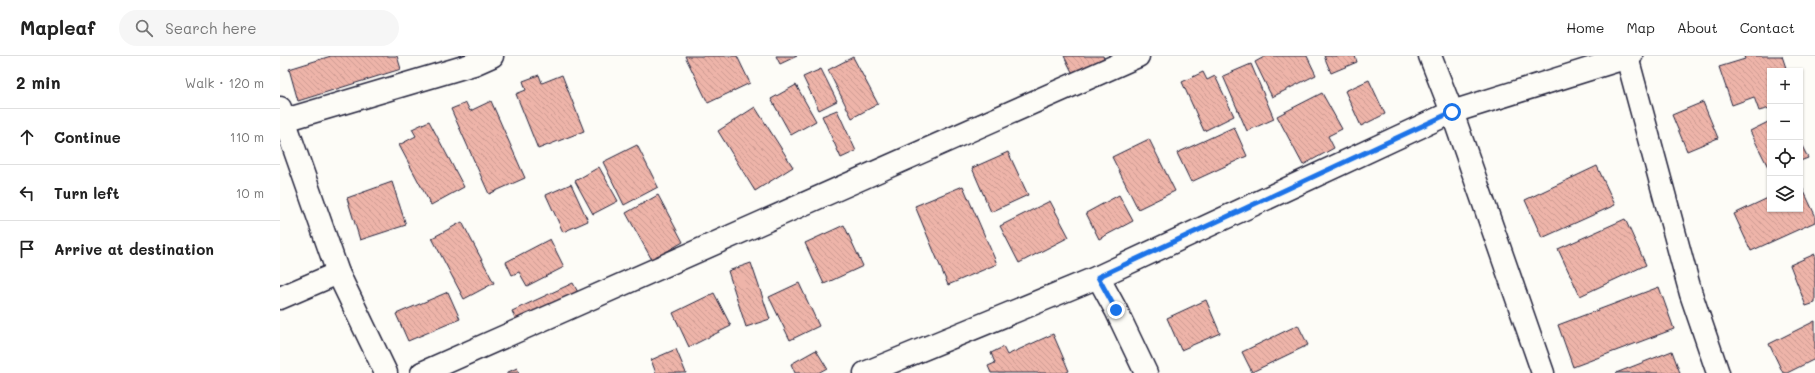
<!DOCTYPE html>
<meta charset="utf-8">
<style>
:root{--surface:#fff;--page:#f6f6f6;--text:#222;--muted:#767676;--line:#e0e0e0}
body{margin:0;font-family:Mali,sans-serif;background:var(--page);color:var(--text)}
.controls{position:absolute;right:12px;top:12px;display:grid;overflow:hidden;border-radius:0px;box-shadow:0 1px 3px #0004}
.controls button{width:36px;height:36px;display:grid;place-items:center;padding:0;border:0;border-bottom:1px solid var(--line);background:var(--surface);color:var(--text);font:20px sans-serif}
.stop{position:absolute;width:12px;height:12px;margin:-9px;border:3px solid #1a73e8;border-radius:50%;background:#fff}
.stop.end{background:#1a73e8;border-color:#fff;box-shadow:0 1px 4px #0008}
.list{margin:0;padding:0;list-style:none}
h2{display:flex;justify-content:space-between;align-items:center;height:52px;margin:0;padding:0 16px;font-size:17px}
h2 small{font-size:13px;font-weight:400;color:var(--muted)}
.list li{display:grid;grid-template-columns:26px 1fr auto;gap:12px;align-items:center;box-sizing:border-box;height:56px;padding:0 16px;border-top:1px solid var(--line)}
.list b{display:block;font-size:15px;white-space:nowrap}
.list em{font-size:13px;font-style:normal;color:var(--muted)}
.icon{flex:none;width:22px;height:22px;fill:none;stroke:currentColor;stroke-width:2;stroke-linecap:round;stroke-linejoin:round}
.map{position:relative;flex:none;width:1535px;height:317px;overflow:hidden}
header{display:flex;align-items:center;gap:24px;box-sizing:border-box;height:56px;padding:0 20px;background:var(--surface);border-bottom:1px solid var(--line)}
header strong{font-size:19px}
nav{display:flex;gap:22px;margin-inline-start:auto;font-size:14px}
.search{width:280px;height:36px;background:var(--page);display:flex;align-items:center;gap:10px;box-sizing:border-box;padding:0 14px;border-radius:22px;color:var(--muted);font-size:15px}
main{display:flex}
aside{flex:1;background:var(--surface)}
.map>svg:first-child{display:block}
</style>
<header>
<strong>Mapleaf</strong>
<div class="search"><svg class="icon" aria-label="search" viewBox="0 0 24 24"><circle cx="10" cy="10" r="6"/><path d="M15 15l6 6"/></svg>Search here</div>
<nav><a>Home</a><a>Map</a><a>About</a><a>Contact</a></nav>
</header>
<main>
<aside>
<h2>2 min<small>Walk · 120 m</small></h2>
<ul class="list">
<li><svg class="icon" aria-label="ahead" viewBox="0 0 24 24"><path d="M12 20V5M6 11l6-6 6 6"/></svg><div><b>Continue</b></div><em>110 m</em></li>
<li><svg class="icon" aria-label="left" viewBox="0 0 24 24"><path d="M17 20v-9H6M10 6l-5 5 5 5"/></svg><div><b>Turn left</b></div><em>10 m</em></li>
<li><svg class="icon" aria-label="arrive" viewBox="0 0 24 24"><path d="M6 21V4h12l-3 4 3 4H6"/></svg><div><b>Arrive at destination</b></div></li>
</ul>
</aside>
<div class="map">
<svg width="1535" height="317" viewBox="0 0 1535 317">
<defs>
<pattern id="building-back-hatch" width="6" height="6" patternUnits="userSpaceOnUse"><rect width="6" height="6" fill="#eeb4a9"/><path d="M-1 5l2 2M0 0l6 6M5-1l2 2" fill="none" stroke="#cc9a92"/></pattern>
</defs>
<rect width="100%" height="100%" fill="#fdfcf7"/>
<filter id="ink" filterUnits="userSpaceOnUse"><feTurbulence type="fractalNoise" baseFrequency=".025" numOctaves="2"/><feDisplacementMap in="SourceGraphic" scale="8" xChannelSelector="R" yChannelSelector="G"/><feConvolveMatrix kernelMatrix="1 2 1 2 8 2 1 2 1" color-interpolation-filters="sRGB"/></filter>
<g filter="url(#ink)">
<!-- building -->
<g fill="url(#building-back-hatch)" stroke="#22223b">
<path d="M51,0H117L121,13L18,45L9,13Z"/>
<path d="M405,0H457L470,27L428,47Z"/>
<path d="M496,0H517L500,8Z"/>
<path d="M784,0H823L824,2L793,18Z"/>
<path d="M986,0H1027L1036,19L992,41L975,6Z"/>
<path d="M1044,0H1075L1077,6L1051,17Z"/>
<path d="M1464,0H1502L1507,15H1490V52L1479,55L1474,41L1452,49L1439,11L1465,3Z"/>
<path d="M573,1L598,48L572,62L548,14Z"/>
<path d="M971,8L994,63L967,75L943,20Z"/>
<path d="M541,13L557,45L539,54L523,21Z"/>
<path d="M923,16L927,24L935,20L954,60L924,75L902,26Z"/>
<path d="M259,19L262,27L282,19L304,75L258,93L236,38L246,34L243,25Z"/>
<path d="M1089,24L1105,58L1081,70L1065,35Z"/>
<path d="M516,29L536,65L511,79L491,43Z"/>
<path d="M1042,37L1062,73L1048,80L1054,92L1023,109L997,60Z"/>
<path d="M211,45L245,122L209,138L171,53L186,47L190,55Z"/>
<path d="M1423,46L1438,82L1407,95L1392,59Z"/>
<path d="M475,51L513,111L475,135L438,75Z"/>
<path d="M557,54L576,95L561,102L542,60Z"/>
<path d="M149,65L184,131L151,149L119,89L136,80L132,73Z"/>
<path d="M1490,65V115L1470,75Z"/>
<path d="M954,71L967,100L911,126L897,97Z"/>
<path d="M869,83L895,135L858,153L832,101Z"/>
<path d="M1520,86L1528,102L1520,105Z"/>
<path d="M357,89L378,131L344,149L323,106Z"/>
<path d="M728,96L748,139L711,156L692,112Z"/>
<path d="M1317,110L1335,149L1262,182L1245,144Z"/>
<path d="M319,111L338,145L313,158L295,125Z"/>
<path d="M112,126L126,169L80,184L67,142Z"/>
<path d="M1520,127L1535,159V166L1471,195L1454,158L1490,141V153H1520Z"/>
<path d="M291,128L308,165L283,176L266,139Z"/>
<path d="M683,130L717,208L668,229L635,150Z"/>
<path d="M378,139L403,186L372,204L346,157Z"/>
<path d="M839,139L853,165L819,183L806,157Z"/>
<path d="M770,145L789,181L739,207L720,170Z"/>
<path d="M1345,163L1366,209L1300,240L1278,193Z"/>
<path d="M182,166L214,227L184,243L152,182Z"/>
<path d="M564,169L583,210L544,228L525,187Z"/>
<path d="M270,183L284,211L247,230L239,216L232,219L226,206Z"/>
<path d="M1535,198V247L1526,250L1510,209Z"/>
<path d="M471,207L490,263L466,271L448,215Z"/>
<path d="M293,227L300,240L238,269L232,255Z"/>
<path d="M519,227L539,270L510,284L489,241Z"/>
<path d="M1379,231L1394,273L1293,311L1278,269Z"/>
<path d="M168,236L180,263L128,285L116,258Z"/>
<path d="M434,237L451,270L409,291L393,257Z"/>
<path d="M926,244L940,277L901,294L887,262Z"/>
<path d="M1535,265V303L1507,317H1503L1489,288Z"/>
<path d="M1018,269L1028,289L972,316L962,296Z"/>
<path d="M773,278L789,315L785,317H711L708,310L715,307L711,297L723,291L727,299Z"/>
<path d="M396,293L406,317H376L371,304Z"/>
<path d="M536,294L547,312L538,317H515L511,308Z"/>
<path d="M1392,295L1400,317H1336Z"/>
<path d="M237,312L239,317H226Z"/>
</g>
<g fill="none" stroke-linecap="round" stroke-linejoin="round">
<defs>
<g id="minor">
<path d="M1150,0L1172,56L1351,0"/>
<path d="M1347,1L1411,238L1438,317"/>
<path d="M0,52L58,217L106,317"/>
<path d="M5,64L194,8L212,0"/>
<path d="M0,242L58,217"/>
<path d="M142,317L858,0"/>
<path d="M585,317L818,221"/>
<path d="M866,317L836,254L818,221L1172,56L1263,317"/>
</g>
</defs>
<!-- minor casing -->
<use href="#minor" stroke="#22223b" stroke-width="25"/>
<!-- minor -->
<use href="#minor" stroke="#fdfcf7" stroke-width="22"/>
</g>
</g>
<g fill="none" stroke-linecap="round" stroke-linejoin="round" filter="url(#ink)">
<!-- route -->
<path stroke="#1a73e8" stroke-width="5" d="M836,254L818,221L1172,56"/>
</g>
</svg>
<div class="controls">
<button>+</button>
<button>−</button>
<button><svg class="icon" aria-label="locate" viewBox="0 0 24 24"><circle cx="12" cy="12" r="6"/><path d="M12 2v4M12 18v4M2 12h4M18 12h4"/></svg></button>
<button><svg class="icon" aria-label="layers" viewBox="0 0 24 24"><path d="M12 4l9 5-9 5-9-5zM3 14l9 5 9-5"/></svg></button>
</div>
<div class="stop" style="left:1172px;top:56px"></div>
<div class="stop end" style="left:836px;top:254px"></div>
</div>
</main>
